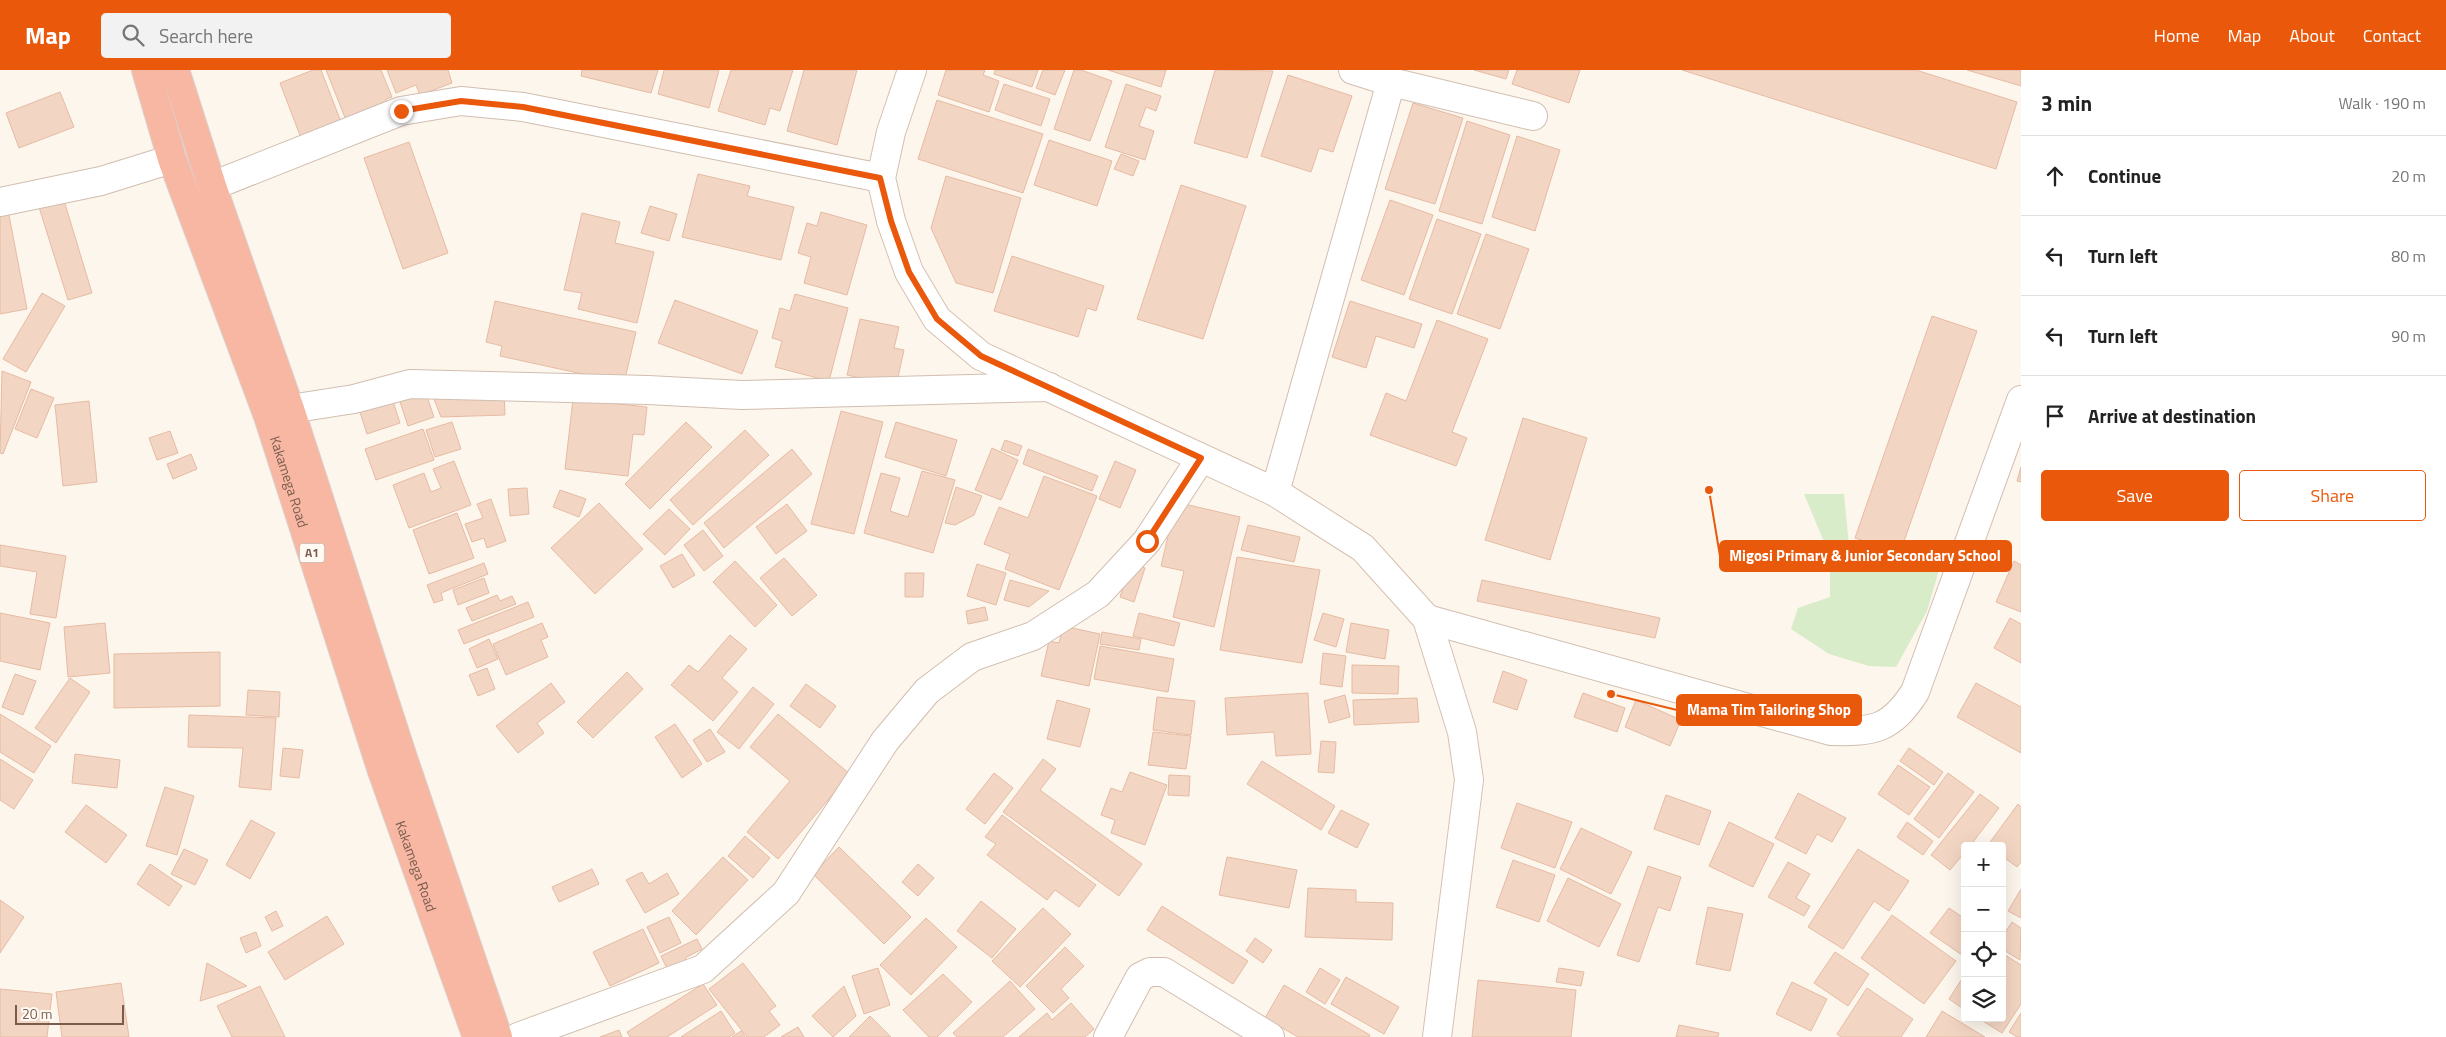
<!DOCTYPE html>
<meta charset="utf-8">
<style>
:root{--surface:#fff;--page:#f2f2f2;--text:#222;--muted:#767676;--line:#e0e0e0;--accent:#ea580c}
body{margin:0;font-family:"Titillium Web",sans-serif;background:var(--page);color:var(--text)}
.controls{position:absolute;right:15px;bottom:15px;display:grid;overflow:hidden;border-radius:5px;box-shadow:0 5px 20px #0002}
.controls button{width:45px;height:45px;display:grid;place-items:center;padding:0;border:0;border-bottom:1px solid var(--line);background:var(--surface);color:var(--text);font:25px sans-serif}
.scale{position:absolute;left:15px;bottom:12px;width:109px;box-sizing:border-box;padding-left:5px;border:2px solid #7a5c4d;border-top:0;font-size:14px;line-height:18px;white-space:nowrap;color:#7a5c4d;-webkit-text-stroke:4px #fffaf3;paint-order:stroke}
.stop{position:absolute;width:15px;height:15px;margin:-11px;border:4px solid #ea580c;border-radius:50%;background:#fff}
.stop.end{background:#ea580c;border-color:#fff;box-shadow:0 1px 5px #0008}
.list{margin:0;padding:0;list-style:none}
h2{display:flex;justify-content:space-between;align-items:center;height:65px;margin:0;padding:0 20px;font-size:21px}
h2 small{font-size:16px;font-weight:400;color:var(--muted)}
.list li{display:grid;grid-template-columns:32px 1fr auto;gap:15px;align-items:center;box-sizing:border-box;height:80px;padding:0 20px;border-top:1px solid var(--line)}
.list b{display:block;font-size:19px;white-space:nowrap}
.list em{font-size:16px;font-style:normal;color:var(--muted)}
.actions{display:flex;gap:10px;padding:15px 20px}
.actions a{flex:1;padding:11px 0;border:1px solid var(--accent);border-radius:5px;text-align:center;font-size:18px;color:var(--accent)}
.actions .main{background:var(--accent);color:#fff}
.icon{flex:none;width:28px;height:28px;fill:none;stroke:currentColor;stroke-width:2;stroke-linecap:round;stroke-linejoin:round}
.map{position:relative;flex:none;width:2021px;height:967px;overflow:hidden}
header{display:flex;align-items:center;gap:30px;box-sizing:border-box;height:70px;padding:0 25px;background:var(--accent);color:#fff}
header strong{font-size:24px}
nav{display:flex;gap:28px;margin-inline-start:auto;font-size:18px}
.search{width:350px;height:45px;background:var(--page);display:flex;align-items:center;gap:12px;box-sizing:border-box;padding:0 18px;border-radius:5px;color:var(--muted);font-size:19px}
main{display:flex}
aside{flex:1;background:var(--surface)}
.map>svg:first-child{display:block}
</style>
<header>
<strong>Map</strong>
<div class="search"><svg class="icon" aria-label="search" viewBox="0 0 24 24"><circle cx="10" cy="10" r="6"/><path d="M15 15l6 6"/></svg>Search here</div>
<nav><a>Home</a><a>Map</a><a>About</a><a>Contact</a></nav>
</header>
<main>
<div class="map">
<svg width="2021" height="967" viewBox="0 0 2021 967">
<rect width="100%" height="100%" fill="#fdf6ec"/>
<!-- green -->
<path fill="#d8ecc9" d="M1804,424H1844L1849,475L1887,490L1944,483L1927,541L1896,597L1869,596L1829,584L1791,559L1798,538L1830,527V486Z"/>
<!-- building -->
<g fill="#f3d5c3" stroke="#e6bba3">
<path d="M313,0H321L341,52L301,68L280,13Z"/>
<path d="M326,0H381L392,27L386,29L390,38L348,55Z"/>
<path d="M387,0H448L452,13L420,25L416,15L396,23Z"/>
<path d="M582,0H658L651,23L581,6Z"/>
<path d="M664,0H719L709,38L658,24Z"/>
<path d="M731,0H793L780,41L770,38L765,55L718,41Z"/>
<path d="M804,0H857L837,75L787,61Z"/>
<path d="M946,0H985L983,5L999,11L989,42L938,25Z"/>
<path d="M995,0H1038L1032,17L994,4Z"/>
<path d="M1043,0H1065L1055,25L1036,18Z"/>
<path d="M1074,0H1081L1112,11L1090,71L1054,59Z"/>
<path d="M1108,0H1166L1161,17Z"/>
<path d="M1215,0L1273,1L1247,88L1194,73Z"/>
<path d="M1474,0H1509L1506,9Z"/>
<path d="M1517,0H1580L1569,33L1512,14Z"/>
<path d="M1682,0H1916L2017,32L1996,99Z"/>
<path d="M1967,0H2021V16Z"/>
<path d="M1288,5L1352,26L1333,82L1319,78L1311,102L1261,86Z"/>
<path d="M1004,14L1050,29L1041,56L995,40Z"/>
<path d="M1126,14L1161,26L1156,41L1146,37L1139,56L1154,61L1145,90L1105,77Z"/>
<path d="M60,22L74,57L19,78L6,43Z"/>
<path d="M937,30L1043,64L1023,123L918,89Z"/>
<path d="M1413,33L1463,48L1435,134L1385,119Z"/>
<path d="M1467,51L1510,65L1482,154L1439,141Z"/>
<path d="M1517,66L1560,80L1535,161L1492,147Z"/>
<path d="M1049,70L1112,91L1097,136L1034,115Z"/>
<path d="M409,72L448,183L403,199L364,88Z"/>
<path d="M1121,84L1139,91L1133,106L1114,99Z"/>
<path d="M698,104L750,116L747,126L794,137L781,190L682,167Z"/>
<path d="M946,106L1021,128L993,223L956,213L931,158Z"/>
<path d="M1181,115L1246,136L1203,269L1137,249Z"/>
<path d="M63,127L92,223L68,230L38,134Z"/>
<path d="M1390,130L1433,145L1404,225L1361,210Z"/>
<path d="M650,136L677,144L669,171L641,163Z"/>
<path d="M8,140L27,239L0,244V141Z"/>
<path d="M821,142L867,155L847,225L804,213L811,187L798,183L807,153L817,156Z"/>
<path d="M582,143L620,152L615,173L654,182L637,253L578,239L582,223L564,220Z"/>
<path d="M1437,149L1481,164L1452,244L1409,229Z"/>
<path d="M1486,164L1529,179L1500,259L1457,244Z"/>
<path d="M1012,186L1104,216L1096,241L1087,238L1078,267L994,241Z"/>
<path d="M42,223L65,236L26,302L3,289Z"/>
<path d="M795,224L848,238L829,311L775,297L782,271L772,268L780,238L790,241Z"/>
<path d="M675,230L758,261L742,304L658,273Z"/>
<path d="M495,231L636,262L624,313L500,286L502,276L486,272Z"/>
<path d="M1350,231L1422,254L1414,278L1376,266L1366,298L1332,287Z"/>
<path d="M1932,246L1977,261L1900,483L1855,468Z"/>
<path d="M860,249L899,257L894,278L904,280L896,316L847,305Z"/>
<path d="M1437,250L1488,269L1452,362L1467,368L1456,396L1370,365L1386,323L1406,331Z"/>
<path d="M2,301L31,312L3,384L0,383Z"/>
<path d="M31,319L54,328L37,368L15,359Z"/>
<path d="M425,321L434,347L408,356L399,329Z"/>
<path d="M504,321L505,345L441,347L432,324Z"/>
<path d="M390,322L400,353L367,364L357,333Z"/>
<path d="M573,329L647,337L644,365L633,364L628,406L565,399Z"/>
<path d="M89,331L97,412L63,416L55,335Z"/>
<path d="M841,341L883,352L854,464L811,454Z"/>
<path d="M1523,348L1587,368L1550,490L1485,470Z"/>
<path d="M452,352L461,379L435,387L426,360Z"/>
<path d="M686,352L712,377L650,439L625,414Z"/>
<path d="M896,352L957,370L946,406L885,387Z"/>
<path d="M423,359L434,390L376,410L365,379Z"/>
<path d="M745,360L769,385L693,455L670,430Z"/>
<path d="M170,361L178,383L157,390L149,368Z"/>
<path d="M1005,370L1022,376L1018,386L1001,380Z"/>
<path d="M992,378L1018,390L1001,430L975,420Z"/>
<path d="M792,379L812,404L724,478L704,453Z"/>
<path d="M1028,379L1098,406L1092,421L1023,394Z"/>
<path d="M191,384L197,399L173,409L167,394Z"/>
<path d="M454,391L471,435L409,458L393,415L424,403L431,422L441,418L433,399Z"/>
<path d="M1115,391L1136,400L1120,438L1099,429Z"/>
<path d="M2021,397V412L2017,411Z"/>
<path d="M922,401L955,410L933,483L864,463L881,403L900,408L890,441L908,447Z"/>
<path d="M1044,406L1097,426L1059,520L1005,499L1010,484L984,474L999,437L1028,448Z"/>
<path d="M956,417L982,426L974,445L955,455L945,453Z"/>
<path d="M527,418L529,444L510,446L508,419Z"/>
<path d="M560,420L586,429L579,447L553,437Z"/>
<path d="M491,429L506,471L487,478L484,468L472,472L465,454L483,448L477,434Z"/>
<path d="M1176,432L1240,447L1214,557L1173,547L1184,501L1161,496Z"/>
<path d="M599,433L643,479L595,524L551,478Z"/>
<path d="M787,434L807,461L776,484L756,457Z"/>
<path d="M669,439L690,459L665,485L643,464Z"/>
<path d="M457,443L474,488L429,504L413,460Z"/>
<path d="M1248,455L1300,467L1294,492L1241,480Z"/>
<path d="M703,460L723,486L704,501L684,475Z"/>
<path d="M0,475L66,486L56,548L30,544L37,502L0,496Z"/>
<path d="M682,484L695,505L673,518L660,496Z"/>
<path d="M1237,487L1320,500L1302,593L1220,580Z"/>
<path d="M784,488L817,525L792,546L760,508Z"/>
<path d="M735,491L777,535L755,557L713,512Z"/>
<path d="M2014,491L2021,495V542L1996,532Z"/>
<path d="M484,493L488,504L441,523L443,530L434,533L427,515Z"/>
<path d="M1131,493L1145,498L1134,532L1120,527Z"/>
<path d="M977,494L1006,503L996,535L967,526Z"/>
<path d="M905,503H924L923,527H905Z"/>
<path d="M484,508L489,523L458,535L453,520Z"/>
<path d="M1010,510L1049,521L1029,537L1004,530Z"/>
<path d="M1482,510L1660,548L1655,568L1477,531Z"/>
<path d="M497,525L500,531L512,526L516,534L472,551L466,538Z"/>
<path d="M528,532L534,547L464,574L458,560Z"/>
<path d="M985,537L988,550L968,554L966,541Z"/>
<path d="M0,543L50,553L40,600L0,591Z"/>
<path d="M1139,543L1180,553L1174,576L1133,566Z"/>
<path d="M1323,543L1344,549L1336,577L1314,570Z"/>
<path d="M2010,548L2021,554V593L1994,578Z"/>
<path d="M105,553L110,603L68,607L64,557Z"/>
<path d="M542,553L548,567L541,570L548,587L506,605L493,574Z"/>
<path d="M1351,553L1389,560L1385,589L1346,582Z"/>
<path d="M1063,556L1100,564L1089,616L1041,606L1049,571L1059,573Z"/>
<path d="M1102,562L1141,569L1139,580L1100,574Z"/>
<path d="M730,565L747,579L722,608L738,622L713,651L671,615L689,595L698,602Z"/>
<path d="M489,569L498,589L477,598L469,579Z"/>
<path d="M1100,576L1174,589L1168,622L1094,609Z"/>
<path d="M220,582V636L114,638V584Z"/>
<path d="M1323,583L1346,586L1342,617L1320,614Z"/>
<path d="M1352,595L1399,596L1398,624L1352,623Z"/>
<path d="M487,598L495,619L478,626L469,605Z"/>
<path d="M1503,601L1527,610L1517,640L1493,632Z"/>
<path d="M627,602L643,619L593,668L577,652Z"/>
<path d="M15,604L36,611L23,645L2,637Z"/>
<path d="M70,608L90,622L56,673L35,658Z"/>
<path d="M551,613L565,632L537,653L544,663L518,683L496,656Z"/>
<path d="M1976,613L2021,637V683L1957,647Z"/>
<path d="M806,614L836,636L820,658L790,636Z"/>
<path d="M753,617L774,634L739,679L717,662Z"/>
<path d="M248,620L280,622L279,647L246,645Z"/>
<path d="M1308,623L1311,684L1276,686L1274,662L1227,665L1225,628Z"/>
<path d="M1583,623L1625,638L1617,662L1574,647Z"/>
<path d="M1345,625L1350,647L1329,653L1324,631Z"/>
<path d="M1157,627L1195,631L1191,665L1153,660Z"/>
<path d="M1417,628L1419,652L1354,655L1353,630Z"/>
<path d="M1057,630L1090,639L1080,677L1047,669Z"/>
<path d="M1636,630L1681,650L1670,676L1625,657Z"/>
<path d="M0,644L51,676L34,703L0,682Z"/>
<path d="M778,644L850,704L778,789L747,762L790,711L750,677Z"/>
<path d="M189,645L276,648L271,720L239,717L243,678L188,677Z"/>
<path d="M675,654L702,694L682,708L655,667Z"/>
<path d="M710,659L725,682L707,692L693,670Z"/>
<path d="M1153,662L1191,666L1186,699L1148,695Z"/>
<path d="M1321,671L1336,672L1334,703L1318,702Z"/>
<path d="M283,678L303,680L299,708L280,706Z"/>
<path d="M1909,678L1943,702L1934,715L1900,691Z"/>
<path d="M75,684L120,690L117,718L72,713Z"/>
<path d="M0,689L33,710L14,739L0,730Z"/>
<path d="M1043,689L1056,699L1040,720L1142,794L1119,826L1003,742Z"/>
<path d="M1262,691L1335,736L1321,760L1247,714Z"/>
<path d="M1898,695L1930,717L1909,745L1878,724Z"/>
<path d="M1130,702L1167,715L1145,775L1111,763L1115,750L1101,745L1111,718L1122,722Z"/>
<path d="M994,703L1013,718L985,754L966,739Z"/>
<path d="M1948,703L1974,722L1939,768L1914,749Z"/>
<path d="M1169,705L1190,706L1189,726L1168,725Z"/>
<path d="M165,717L194,726L177,785L146,776Z"/>
<path d="M1798,723L1846,748L1832,772L1817,764L1806,784L1775,768Z"/>
<path d="M1980,724L1999,738L1970,776H1965V782L1950,800L1931,785Z"/>
<path d="M1666,725L1711,741L1699,775L1654,759Z"/>
<path d="M1517,733L1572,752L1555,798L1501,778Z"/>
<path d="M2018,734L2021,737V792L2017,797L2002,786V776L1988,775Z"/>
<path d="M86,735L127,765L106,793L65,762Z"/>
<path d="M1341,740L1369,754L1357,778L1328,763Z"/>
<path d="M1002,745L1096,815L1079,837L1055,820L1047,830L987,785L996,774L985,767Z"/>
<path d="M251,750L275,763L250,809L226,795Z"/>
<path d="M1729,752L1774,774L1753,817L1709,796Z"/>
<path d="M1907,752L1933,771L1923,785L1897,767Z"/>
<path d="M1581,758L1632,782L1611,824L1560,799Z"/>
<path d="M745,766L770,788L753,808L728,786Z"/>
<path d="M839,777L911,847L884,874L813,804Z"/>
<path d="M184,779L208,790L195,815L171,804Z"/>
<path d="M1858,779L1909,811L1889,841L1874,831L1843,879L1808,857Z"/>
<path d="M723,787L748,810L696,865L672,841Z"/>
<path d="M1227,787L1297,800L1289,838L1219,825Z"/>
<path d="M1513,790L1555,805L1539,852L1496,837Z"/>
<path d="M1788,792L1810,804L1796,828L1810,836L1804,846L1768,827Z"/>
<path d="M150,794L182,816L169,836L137,814Z"/>
<path d="M918,794L934,808L918,826L902,812Z"/>
<path d="M1648,796L1681,807L1670,841L1658,837L1639,892L1617,885Z"/>
<path d="M592,799L599,814L559,832L552,817Z"/>
<path d="M642,802L649,814L667,803L679,824L645,843L626,810Z"/>
<path d="M1568,808L1621,834L1599,877L1547,851Z"/>
<path d="M1308,818L1356,820V832L1393,833L1392,870L1305,867Z"/>
<path d="M2021,819V848L2008,841Z"/>
<path d="M0,830L24,847L0,883Z"/>
<path d="M981,831L1016,859L992,888L957,861Z"/>
<path d="M1162,836L1248,891L1233,914L1147,860Z"/>
<path d="M1708,837L1743,844L1730,901L1696,894Z"/>
<path d="M1043,838L1071,864L1020,917L992,891Z"/>
<path d="M1949,838L1965,849V887L1930,863Z"/>
<path d="M276,841L283,856L272,861L265,847Z"/>
<path d="M1892,845L1956,891L1924,934L1861,888Z"/>
<path d="M327,846L344,874L285,910L268,882Z"/>
<path d="M669,847L681,873L660,883L647,857Z"/>
<path d="M926,848L957,877L911,925L880,895Z"/>
<path d="M2012,852L2021,858L2020,890L2002,879V867Z"/>
<path d="M643,859L659,893L610,916L593,882Z"/>
<path d="M256,862L261,876L246,883L240,868Z"/>
<path d="M1255,868L1272,880L1263,893L1246,881Z"/>
<path d="M697,869L702,879L685,888L690,898L671,907L661,886Z"/>
<path d="M1065,877L1084,896L1061,919L1069,928L1053,943L1026,916Z"/>
<path d="M1835,882L1869,904L1848,936L1814,913Z"/>
<path d="M2002,883L2021,895V934L2002,963L1978,948H2002Z"/>
<path d="M207,893L247,916L200,931Z"/>
<path d="M743,893L776,936L769,941L780,955L764,967H747L709,919Z"/>
<path d="M878,898L890,935L864,944L852,906Z"/>
<path d="M1320,898L1340,910L1325,934L1306,922Z"/>
<path d="M1559,898L1584,902L1581,916L1556,912Z"/>
<path d="M943,904L972,932L937,967H929L903,940Z"/>
<path d="M1965,904V940L1949,929Z"/>
<path d="M1346,907L1399,937L1384,964L1331,934Z"/>
<path d="M1478,910L1576,920L1571,967H1472Z"/>
<path d="M1010,911L1035,939L1003,967H957L953,963Z"/>
<path d="M1792,912L1827,929L1811,961L1776,944Z"/>
<path d="M121,913L129,967H62L56,922Z"/>
<path d="M703,914L717,935L667,967H630L627,962Z"/>
<path d="M1284,915L1370,965L1369,967H1298L1265,948Z"/>
<path d="M260,916L285,967H232L217,936Z"/>
<path d="M844,916L856,946L833,967L812,946Z"/>
<path d="M1867,918L1913,949L1901,967H1841L1837,964Z"/>
<path d="M0,919L52,924L47,967H0Z"/>
<path d="M1071,933L1094,959L1085,967H1019L1047,943L1052,950Z"/>
<path d="M721,941L735,963L729,967H681Z"/>
<path d="M1942,941L1985,967H1926Z"/>
<path d="M2021,943V967H2017L2009,962Z"/>
<path d="M870,946L891,967H849Z"/>
<path d="M1679,955L1719,963L1718,967H1676Z"/>
<path d="M798,957L804,967H781Z"/>
<path d="M619,960L622,967H600Z"/>
<path d="M741,961L745,967H732Z"/>
</g>
<g fill="none" stroke-linecap="round" stroke-linejoin="round">
<defs>
<g id="street">
<path d="M1353,0L1391,12L1533,46"/>
<path d="M212,116L401,41L461,31L523,37L881,108"/>
<path d="M0,132L101,111L172,89"/>
<path d="M290,339L354,329L410,314L648,320L742,325L1049,317"/>
<path d="M1275,422L1391,12"/>
<path d="M1427,549L1831,661C1875,662 1891,659 1915,622L2021,330"/>
<path d="M518,967L703,899L786,823L885,671L927,621L972,587L1033,566L1098,524L1147,471L1201,388"/>
<path d="M1108,967L1140,907L1150,902H1164L1270,967"/>
</g>
<path id="secondary" d="M912,0L891,62L881,108L891,151L909,202L937,249L981,286L1275,422L1363,478L1427,549L1462,662L1469,710L1437,967"/>
<g id="highway">
<path id="s1" d="M146,0L172,89L268,346L382,701L477,967"/>
<path d="M175,0L212,116L290,339L403,688L498,967"/>
</g>
</defs>
<!-- street casing -->
<use href="#street" stroke="#d1beb0" stroke-width="30"/>
<!-- secondary casing -->
<use href="#secondary" stroke="#d6c0b0" stroke-width="30"/>
<!-- highway casing -->
<use href="#highway" stroke="#dad1cd" stroke-width="30"/>
<!-- street -->
<use href="#street" stroke="#fff" stroke-width="28"/>
<!-- secondary -->
<use href="#secondary" stroke="#fff" stroke-width="28"/>
<!-- highway -->
<use href="#highway" stroke="#f7b7a3" stroke-width="28"/>
</g>
<g fill="none" stroke-linecap="round" stroke-linejoin="round">
<!-- route -->
<path stroke="#ea580c" stroke-width="6" d="M401,41L461,31L523,37L880,108L891,151L909,202L937,249L981,286L1201,388L1147,471"/>
</g>
<g text-anchor="middle" stroke-width="4" stroke-linejoin="round" paint-order="stroke">
<!-- shield labels -->
<rect fill="#fffaf3" stroke="#a28b7f" stroke-width="1" x="299.5" y="473.5" width="25" height="19" rx="4"/>
<g font-size="12" font-weight="bold" fill="#7a5c4d">
<text x="312" y="487">A1</text>
</g>
<!-- street labels -->
<g font-size="14" fill="#7a5c4d" stroke="#fffaf3">
<text dy="5" stroke="none"><textPath href="#s1" startOffset="436">Kakamega Road</textPath></text>
<text dy="5" stroke="none"><textPath href="#s1" startOffset="841">Kakamega Road</textPath></text>
</g>
</g>
<!-- callouts -->
<path fill="none" stroke="#e8590c" stroke-width="2" d="M1709 420L1720 486M1611 624L1677 640"/>
<g fill="#e8590c" stroke="#fffaf3" stroke-width="2">
<circle cx="1709" cy="420" r="5"/>
<circle cx="1611" cy="624" r="5"/>
</g>
<g fill="#e8590c" stroke="#e8590c" stroke-width="2">
<rect x="1720" y="471" width="291" height="30" rx="5"/>
<rect x="1677" y="625" width="184" height="30" rx="5"/>
</g>
<g font-size="15" text-anchor="middle" font-weight="bold" fill="#fff">
<text x="1865" y="491">Migosi Primary &amp; Junior Secondary School</text>
<text x="1769" y="645">Mama Tim Tailoring Shop</text>
</g>
</svg>
<div class="controls">
<button>+</button>
<button>−</button>
<button><svg class="icon" aria-label="locate" viewBox="0 0 24 24"><circle cx="12" cy="12" r="6"/><path d="M12 2v4M12 18v4M2 12h4M18 12h4"/></svg></button>
<button><svg class="icon" aria-label="layers" viewBox="0 0 24 24"><path d="M12 4l9 5-9 5-9-5zM3 14l9 5 9-5"/></svg></button>
</div>
<div class="scale">20 m</div>
<div class="stop" style="left:1147px;top:471px"></div>
<div class="stop end" style="left:401px;top:41px"></div>
</div>
<aside>
<h2>3 min<small>Walk · 190 m</small></h2>
<ul class="list">
<li><svg class="icon" aria-label="ahead" viewBox="0 0 24 24"><path d="M12 20V5M6 11l6-6 6 6"/></svg><div><b>Continue</b></div><em>20 m</em></li>
<li><svg class="icon" aria-label="left" viewBox="0 0 24 24"><path d="M17 20v-9H6M10 6l-5 5 5 5"/></svg><div><b>Turn left</b></div><em>80 m</em></li>
<li><svg class="icon" aria-label="left" viewBox="0 0 24 24"><path d="M17 20v-9H6M10 6l-5 5 5 5"/></svg><div><b>Turn left</b></div><em>90 m</em></li>
<li><svg class="icon" aria-label="arrive" viewBox="0 0 24 24"><path d="M6 21V4h12l-3 4 3 4H6"/></svg><div><b>Arrive at destination</b></div></li>
</ul>
<div class="actions"><a class="main">Save</a><a>Share</a></div>
</aside>
</main>
